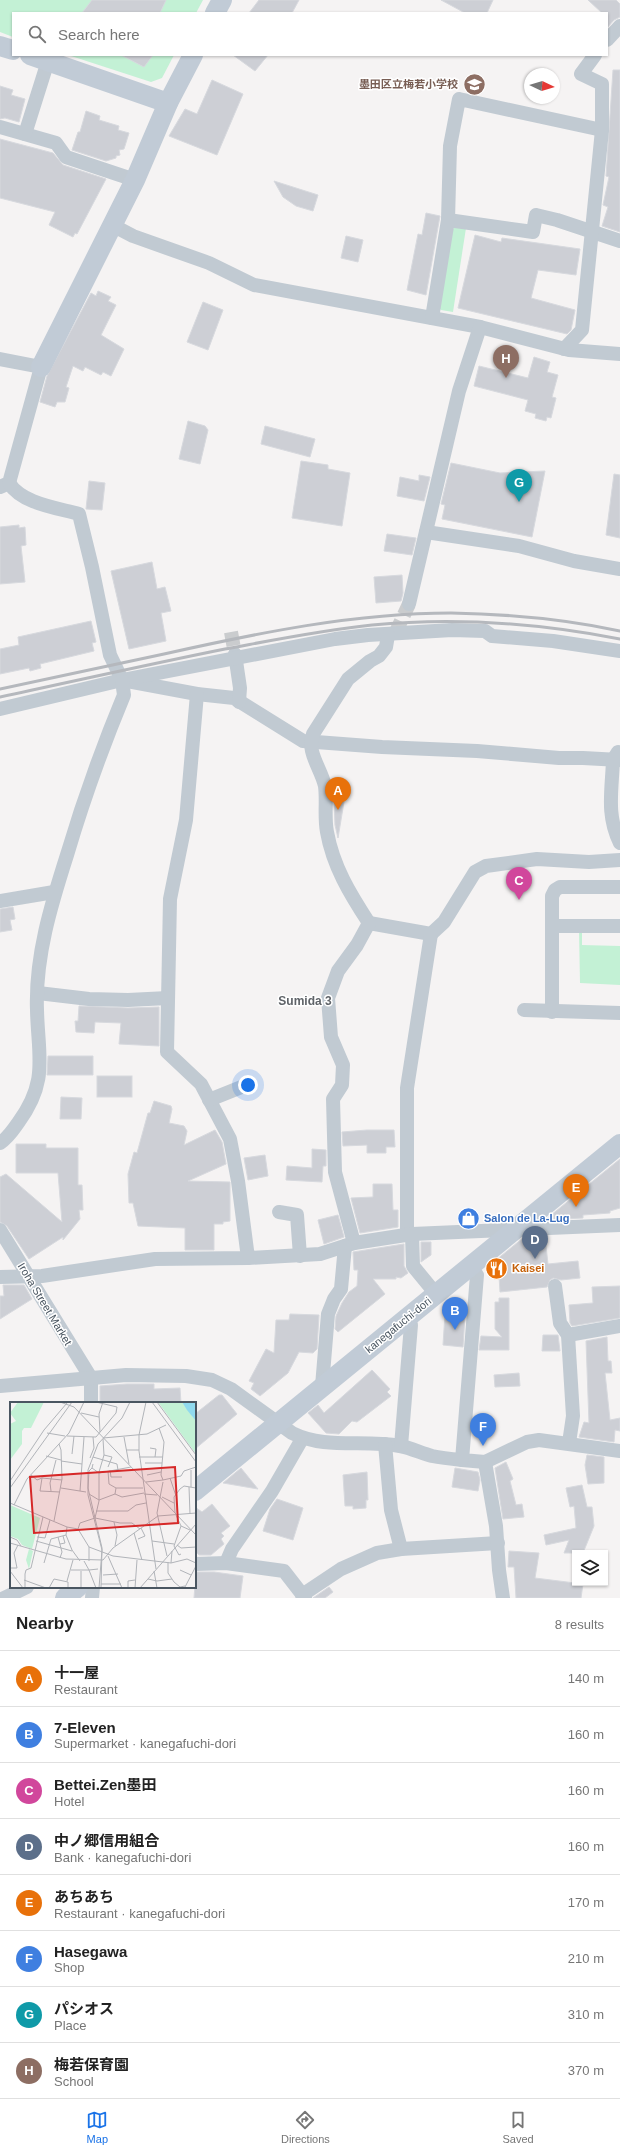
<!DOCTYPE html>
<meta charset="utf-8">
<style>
:root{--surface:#fff;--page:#f6f6f6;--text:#222;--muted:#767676;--line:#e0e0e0;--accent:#1a73e8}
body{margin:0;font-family:Arial,"Noto Sans JP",sans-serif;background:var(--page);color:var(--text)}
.controls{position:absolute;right:12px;bottom:12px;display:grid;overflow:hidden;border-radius:0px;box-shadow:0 1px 3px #0004}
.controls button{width:36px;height:36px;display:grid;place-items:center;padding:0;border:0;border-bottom:1px solid var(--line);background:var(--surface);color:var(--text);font:20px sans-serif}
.compass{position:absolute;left:524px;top:68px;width:36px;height:36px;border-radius:50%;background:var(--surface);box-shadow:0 1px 3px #0004;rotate:94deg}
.you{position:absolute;left:248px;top:1085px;width:14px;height:14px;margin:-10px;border:3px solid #fff;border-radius:50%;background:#1a73e8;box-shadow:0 0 0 6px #1a73e833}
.badge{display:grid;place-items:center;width:26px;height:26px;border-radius:50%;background:var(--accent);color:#fff;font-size:13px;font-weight:700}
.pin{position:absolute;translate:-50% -33px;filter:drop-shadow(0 1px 2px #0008)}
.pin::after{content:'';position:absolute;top:21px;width:14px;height:12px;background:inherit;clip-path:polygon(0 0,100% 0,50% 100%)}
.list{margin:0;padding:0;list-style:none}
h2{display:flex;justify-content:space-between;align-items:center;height:52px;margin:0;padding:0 16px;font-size:17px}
h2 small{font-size:13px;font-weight:400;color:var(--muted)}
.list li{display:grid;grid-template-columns:26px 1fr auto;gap:12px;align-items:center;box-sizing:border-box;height:56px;padding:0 16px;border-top:1px solid var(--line)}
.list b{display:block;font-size:15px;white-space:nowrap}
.list p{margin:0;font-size:13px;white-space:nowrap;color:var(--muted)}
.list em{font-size:13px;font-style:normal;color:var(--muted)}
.icon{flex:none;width:22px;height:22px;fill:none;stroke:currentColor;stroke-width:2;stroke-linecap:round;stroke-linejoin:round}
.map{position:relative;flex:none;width:620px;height:1598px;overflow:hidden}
.search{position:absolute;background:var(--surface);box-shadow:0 1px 3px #0004;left:12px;right:12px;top:12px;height:44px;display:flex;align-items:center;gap:10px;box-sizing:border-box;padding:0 14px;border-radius:0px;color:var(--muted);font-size:15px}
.sheet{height:500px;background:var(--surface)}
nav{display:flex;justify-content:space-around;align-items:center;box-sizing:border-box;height:56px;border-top:1px solid var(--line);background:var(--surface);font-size:11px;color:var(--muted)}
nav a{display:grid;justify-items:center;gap:2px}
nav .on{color:var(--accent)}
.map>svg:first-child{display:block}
</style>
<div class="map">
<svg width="620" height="1598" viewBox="0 0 620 1598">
<rect width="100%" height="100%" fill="#f5f3f3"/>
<!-- green -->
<g fill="#c3f1d5">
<path d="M0,0H203L196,13H13V37L0,32Z"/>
<path d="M68,55H174L162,78L151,82Z"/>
<path d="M455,227L466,228L453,312L441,310L438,307L452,230Z"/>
<path d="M579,929H582V945L620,946V985L580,983Z"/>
</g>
<!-- building -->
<g fill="#cdcfd5" stroke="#d7d9de">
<path d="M92,0H166L160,13H82Z"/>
<path d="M259,0H299L292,13H249Z"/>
<path d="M441,0H493L487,13H465Z"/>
<path d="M588,0H616L620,4V17L614,20L607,28V13H602Z"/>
<path d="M121,55H153L144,67Z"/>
<path d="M233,55H268L255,71Z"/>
<path d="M613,70H620V232L602,226L608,207L603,205L609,177L606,176Z"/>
<path d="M212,80L243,94L217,155L169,136L185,109L197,114Z"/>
<path d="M0,86L13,90L11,95L25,99L19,122L5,118L0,119Z"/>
<path d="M86,111L100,116L99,120L119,126L118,130L129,133L124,149L119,150L120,155L116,156V158L106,161L72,150L78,132H80Z"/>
<path d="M0,139L53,153L63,165L106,179L77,234L75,233L73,237L49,225L55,212L0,198Z"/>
<path d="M274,181L318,195L313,211L296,206L283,197Z"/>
<path d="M426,213L440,216L426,295L407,290L418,234L422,235Z"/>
<path d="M475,235L501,242L502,238L580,249L576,275L538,270L531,298L575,310L571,330L567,334L458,308Z"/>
<path d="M346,236L363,240L358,262L341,258Z"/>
<path d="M98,291L111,297L108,301L116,305L101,335L124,349L111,376L103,372L101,375L85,367L83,371L73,366L66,387L69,388L65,402H57L55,407L40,402L47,376L91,293L96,296Z"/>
<path d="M203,302L223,310L208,350L187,342Z"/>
<path d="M534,357L550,362L547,372L558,375L552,397L556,398L551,418L547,417L546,421L535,418L536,414L525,411L528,400L474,386L479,366L528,378Z"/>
<path d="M188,421L205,426L208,430L200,464L179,459Z"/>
<path d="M265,426L315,439L310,457L261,444Z"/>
<path d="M301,461L328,465V469L350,473L342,526L292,518Z"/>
<path d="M451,463L500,473L545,471L532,537L442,519L445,505L441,504Z"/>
<path d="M614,474L620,475V538L606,535Z"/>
<path d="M419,475L430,477L424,501L397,496L400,477L419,481Z"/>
<path d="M89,481L105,483L102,510L86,509Z"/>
<path d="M19,525V528L25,527L26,545L21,546L25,582L0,584V527Z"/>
<path d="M387,534L416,538L412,555L384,551Z"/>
<path d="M152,562L157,589L165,587L171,611L161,613L166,641L129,649L111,571Z"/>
<path d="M402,575L403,593L401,601L376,603L374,577Z"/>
<path d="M91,621L96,642L92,643L94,651L40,664L41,668L30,671L29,668L0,674V649L19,645L18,637Z"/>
<path d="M334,801L344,802L338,838L335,825Z"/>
<path d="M13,907L15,919L10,920L12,930L0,932V909Z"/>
<path d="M79,1006L128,1008L159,1007V1046L119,1044L121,1023L95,1022L94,1033L76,1032L75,1021H78Z"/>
<path d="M48,1056H93V1075H47Z"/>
<rect x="97" y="1076" width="35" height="21"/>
<path d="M61,1097L82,1098L81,1119H60Z"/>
<path d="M154,1101L171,1106L172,1109L169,1123L184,1126L187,1131L184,1145L215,1130L222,1142L226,1164L188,1181L230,1182V1221L223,1222V1224H214V1250H185V1228L138,1226L133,1203H129L128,1174L134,1152L137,1153L148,1113H150Z"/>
<path d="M367,1130H394L395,1147H386V1153H367V1145L343,1146L342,1132Z"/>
<path d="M16,1144H46V1148H78V1185H82L83,1210H79L80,1219L63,1240V1237L29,1259L7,1226L0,1222V1177L6,1174L62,1222L58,1173H16Z"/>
<path d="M312,1149L326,1150V1166H323L322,1182L286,1180L287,1166L312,1168Z"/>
<path d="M265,1155L268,1176L248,1180L244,1158Z"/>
<path d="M620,1159V1208L610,1211V1213L583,1215V1218L545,1220Z"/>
<path d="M373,1184H392L393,1210H398V1227L360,1233L351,1198L373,1197Z"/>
<path d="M338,1215L344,1237L324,1244L318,1220Z"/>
<path d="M545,1237L548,1264L578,1261L580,1278L561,1280L553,1278L550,1280L547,1287L500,1292L499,1276L490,1265L523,1238Z"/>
<path d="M421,1242H431V1255L421,1262Z"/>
<path d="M404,1244V1266L408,1273L401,1278L396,1277V1279H373L385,1294L338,1332L335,1329L336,1316L342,1303L349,1292L357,1286L358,1270H354L353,1252Z"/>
<path d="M3,1285H24L32,1299L0,1319V1296H4Z"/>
<path d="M620,1286V1318L572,1326L570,1323L569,1305L593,1303L592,1287Z"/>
<path d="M499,1298H509V1350H479L481,1336L502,1337L495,1329V1302H499Z"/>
<path d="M290,1314L319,1315L317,1349L313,1353L299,1352L288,1373L260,1396L251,1389L254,1383L249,1381L266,1349L274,1353L276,1320H289Z"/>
<path d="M445,1314L465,1315L463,1347L443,1345Z"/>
<path d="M543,1335H558L560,1351H542Z"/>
<path d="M607,1337L608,1361H611L612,1373H605L610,1420L620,1418V1431L615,1430L614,1442L579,1437L584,1422L589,1423L586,1341Z"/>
<path d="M372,1370L390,1389L387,1392L391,1396L357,1422L352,1421L339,1434L326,1433L308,1413L318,1405L324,1413Z"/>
<path d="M519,1373L520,1386L495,1387L494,1375Z"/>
<path d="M127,1384H154V1389L180,1388L181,1403H100V1386Z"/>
<path d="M219,1395H222L237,1414L195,1449V1414Z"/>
<path d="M587,1455L604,1457V1483L588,1484L585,1465Z"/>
<path d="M506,1462L513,1479L510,1481L516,1505L522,1504L524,1517L503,1519L495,1468Z"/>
<path d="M241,1468L258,1489L223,1483Z"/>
<path d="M455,1468L478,1472L480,1480L478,1491L452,1487Z"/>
<path d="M367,1472L368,1500H366V1508L353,1509V1506H345L343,1475Z"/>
<path d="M582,1485L587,1507H592L594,1526L583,1553H564L569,1540L546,1545L544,1535L576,1528L574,1506L570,1507L566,1488Z"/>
<path d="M277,1499L303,1508L293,1540L263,1531L270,1509Z"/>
<path d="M212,1504L230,1526L221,1533L224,1536L221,1539L224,1544L211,1555H199L195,1551V1507L202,1512Z"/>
<path d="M509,1551L539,1553L535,1578L583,1584L581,1598H516L514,1567H508Z"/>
<path d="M196,1572H214L243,1576L240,1598H194Z"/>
<path d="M329,1587L333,1592L325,1598H313Z"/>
</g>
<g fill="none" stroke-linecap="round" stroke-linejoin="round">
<!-- street-tunnel -->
<g stroke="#caccce" stroke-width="14" stroke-dasharray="14 7" stroke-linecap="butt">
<path d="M231,632L235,654"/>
<path d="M395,634L409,604"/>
</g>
<!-- street -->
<g stroke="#c1cad2" stroke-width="14">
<path d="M607,40L620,26"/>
<path d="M0,127L56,143L66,157L135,180"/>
<path d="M25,134L48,61"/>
<path d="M448,220L533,232L536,215L557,220L620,241"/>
<path d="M112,225L133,236L209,263L254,285L480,327L569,350L620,354"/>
<path d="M432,318L448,220L450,146L459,99L602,130"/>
<path d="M564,349L582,330L602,130V84L581,74L595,55"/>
<path d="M0,359L41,367L9,483L0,487"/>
<path d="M9,483C22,504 58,508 79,514L92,567L110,655L122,680L197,694L234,698L303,741L382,747L477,751L559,758H583L620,760"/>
<path d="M426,532L519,546L574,561L620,569"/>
<path d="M409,604L459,391L480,327"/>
<path d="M235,654L240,688L239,702"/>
<path d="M197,694L186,820L170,899L167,1052L201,1084L230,1139L238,1181L248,1258"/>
<path d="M0,709L122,680L335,639L368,635L452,630L485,631L492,636L553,641L620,651"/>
<path d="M618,752L613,760C612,790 606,815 620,843"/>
<path d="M0,901L54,892"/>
<path d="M369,923L431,934L444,922L475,872L486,866L537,859L589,862L620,860"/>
<path d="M552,926H620"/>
<path d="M38,993L89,999L128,1000L168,998"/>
<path d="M524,1010L620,1013"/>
<path d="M552,1012V896L555,890L560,887H620"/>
<path d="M209,1100L244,1086"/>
<path d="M0,1143C8,1138 13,1130 18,1123C49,1081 38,1056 37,1010C35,957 51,905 67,855C83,801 102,748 124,695L122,680"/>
<path d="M279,1212L297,1215L300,1256"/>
<path d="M0,1230L91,1378"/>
<path d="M412,1234L413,1266L436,1294"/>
<path d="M407,1235V1088L431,934"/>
<path d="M354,1243L335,1172L333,1099L342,1085L343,1065L331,1037L328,998L338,971L357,945L369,923C350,894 333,866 327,832C324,817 327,801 325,786C321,768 306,752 313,734L348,679L370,661L379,656L386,647L388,635"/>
<path d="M470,1267L477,1275L462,1460L485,1462"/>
<path d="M0,1277L42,1276L155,1259L248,1258L320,1254L354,1243L412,1234L620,1225"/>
<path d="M555,1286L560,1323L568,1335L573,1416L569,1443"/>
<path d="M568,1335L620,1326"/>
<path d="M91,1378V1403"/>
<path d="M0,1386L126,1375L186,1376L212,1380L231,1389L292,1433C326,1450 363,1439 400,1446C411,1448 421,1453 432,1456C442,1458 452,1459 462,1460"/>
<path d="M322,1386L328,1314L334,1299L341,1289L345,1246"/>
<path d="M385,1444L391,1510L401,1549"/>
<path d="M401,1446L411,1325L406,1319"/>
<path d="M226,1563L232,1549L272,1491L302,1439"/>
<path d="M195,1564L226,1563L284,1571L305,1598"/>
<path d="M302,1595L341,1569L377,1553L401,1549L498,1543"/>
<path d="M4,1598L27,1587"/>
<path d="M92,1598L93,1587"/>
<path d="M503,1598L499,1570L496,1526L485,1462L527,1442L539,1440L620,1451"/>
</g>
<!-- secondary -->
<g stroke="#c1cbd6" stroke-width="20">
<path d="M215,13L222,0"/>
<path d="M0,46L13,50"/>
<path d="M30,55L168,103"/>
<path d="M41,367L135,180L168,103L193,55"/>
<path d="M195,1491L620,1144"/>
<path d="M65,1598L78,1587"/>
</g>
<!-- rail -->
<g stroke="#b5b8bd" stroke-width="3">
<path d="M0,689C55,677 109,666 164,654C258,633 354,613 451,613C507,614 565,619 620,631"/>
<path d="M0,697C75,681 150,664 225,649C274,640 323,630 372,625C455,617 538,623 620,639"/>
</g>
</g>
<!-- icons -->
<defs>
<symbol id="school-disc" viewBox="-11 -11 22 22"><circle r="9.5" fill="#8d6e63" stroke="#fff"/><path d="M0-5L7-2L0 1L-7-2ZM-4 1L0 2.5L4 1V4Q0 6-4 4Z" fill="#fff"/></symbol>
<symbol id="shop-disc" viewBox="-11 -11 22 22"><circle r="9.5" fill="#3f7fe0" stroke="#fff"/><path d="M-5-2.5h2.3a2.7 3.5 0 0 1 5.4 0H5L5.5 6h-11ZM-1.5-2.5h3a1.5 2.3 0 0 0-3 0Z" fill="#fff"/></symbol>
<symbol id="restaurant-disc" viewBox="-11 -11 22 22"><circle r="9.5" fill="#e8710a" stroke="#fff"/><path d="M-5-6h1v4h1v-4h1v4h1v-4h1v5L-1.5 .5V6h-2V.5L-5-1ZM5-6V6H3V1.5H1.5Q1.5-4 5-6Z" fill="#fff"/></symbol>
</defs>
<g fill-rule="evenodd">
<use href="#school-disc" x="462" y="72" width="25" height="25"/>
<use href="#shop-disc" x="456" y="1206" width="25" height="25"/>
<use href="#restaurant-disc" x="484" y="1256" width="25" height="25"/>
</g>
<g text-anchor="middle" stroke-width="3" stroke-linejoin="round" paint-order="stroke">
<!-- education labels -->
<g font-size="11" font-weight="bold" fill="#785e54" stroke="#fff" text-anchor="end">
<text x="458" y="88">墨田区立梅若小学校</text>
</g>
<!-- shop labels -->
<g font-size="11" font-weight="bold" fill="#366cbe" stroke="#fff" text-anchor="start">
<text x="484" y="1222">Salon de La-Lug</text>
</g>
<!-- food labels -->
<g font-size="11" font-weight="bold" fill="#c56008" stroke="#fff" text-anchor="start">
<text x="512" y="1272">Kaisei</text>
</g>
<!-- street labels -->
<g font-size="11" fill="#4a5661" stroke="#fff">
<text transform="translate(45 1304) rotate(59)" y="4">Iroha Street Market</text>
<text transform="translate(398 1325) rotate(-39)" y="4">kanegafuchi-dori</text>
</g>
<!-- neighbourhood labels -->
<g font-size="12" font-weight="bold" fill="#5f6368" stroke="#fff">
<text x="305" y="1005">Sumida 3</text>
</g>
</g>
<!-- overview -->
<g transform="translate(10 1402)">
<rect width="186" height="186" fill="#f5f3f3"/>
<path d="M8,0H34L21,26H14L12,29V42L0,58V22L6,19L0,11ZM148,0H172L186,19V52ZM0,103L30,116L22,147L12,143L8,137L0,134ZM19,147L23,149L19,167L16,158Z" fill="#c3f1d5"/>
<path d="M172,0H186V19L177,8Z" fill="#90daee"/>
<path fill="none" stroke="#b1b4b9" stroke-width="1" d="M50,0L64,5L186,133M86,0L107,5L106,11L86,35M136,0L129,33V49L146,167M142,0L186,60M147,0L186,53M71,11L89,15M149,26L154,40L151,73L153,78L171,74L174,69L186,65M90,30L89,12L93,0M37,31L55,34M57,34L86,35M114,35L119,62M93,36L137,32L156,23M140,46L146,47L145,55M116,48H129M62,52L64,34M94,53L102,55L98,65M36,54L51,58M83,55L107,62L108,68M129,55H153M80,56L84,46L83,35M51,59L72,62M135,61H152M83,62L82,66L89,71L121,65M82,66L79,69L78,86L92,146L91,186M100,68L101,75H112M181,68V85M98,69L99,82L106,86L105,92M21,73L27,78L32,76L52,78M137,73L151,70M32,76L30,89L50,90M160,76L166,94M0,79L34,28L57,1M136,80L153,78M153,80L147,111L157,154M179,85L180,112M0,86L62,0M51,86L76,90M106,86H133M41,89L40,81L46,58M70,89L74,35M79,92L89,98L105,92L112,95L134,91M134,92L147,93M152,95L164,101M0,101L57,125M4,103L17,77L59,31L74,0M86,109H118L126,103L136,101M165,111L164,95L170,87L174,84L186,86M166,113L171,124L180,128M148,114L186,111M85,116L110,121H122L130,127M44,119L52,77L51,48L49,42M104,120L107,133L105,144M68,127L70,121L85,116L89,99V70L94,53L93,37M124,131L132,158M0,135L7,138L11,144M27,135L35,136L40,118M48,135L52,150L50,156M128,137L135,134L131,126M26,139L62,149M142,139L164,142M0,141L56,157L93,158L103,146L148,114M50,142L55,141L53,134M167,143L171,146L186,145M171,152L169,153L164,144L171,124M98,154L112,186M70,159L62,148L56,133L57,125L68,127L79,145L103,154L161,161L177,157L186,161M74,159L79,168L88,167M79,159V145M158,160V171L164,180L170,185L175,184M34,161L41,137L56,133M161,161L162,149M0,166H7L4,151L8,143M61,168H79L86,186M170,168L181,173M0,169L13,186M71,169V186M144,169L147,186M93,173L108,172M138,177L147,179L162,177M14,178L36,186M57,179L63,158M91,182H111M175,185L186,164M15,186V172L16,168L21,166L33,115M39,186L44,177L58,180V186M89,186L92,148L78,93V68L88,42L112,16L120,0M118,186V179L125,178M125,186L127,158M130,186L186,122"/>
<path fill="#d62828" fill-opacity="0.15" stroke="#d62828" stroke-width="2" d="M165,65L168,121L24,131L20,75Z"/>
<rect width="186" height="186" fill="none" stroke="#4a5661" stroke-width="2"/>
</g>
</svg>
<div class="controls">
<button><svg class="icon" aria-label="layers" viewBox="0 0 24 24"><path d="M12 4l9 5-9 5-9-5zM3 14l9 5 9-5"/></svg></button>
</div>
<svg class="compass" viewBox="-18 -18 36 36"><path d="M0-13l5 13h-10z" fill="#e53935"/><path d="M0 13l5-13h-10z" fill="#767676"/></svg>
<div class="you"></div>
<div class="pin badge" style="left:338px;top:810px;background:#e8710a">A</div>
<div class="pin badge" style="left:455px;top:1330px;background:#3f7fe0">B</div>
<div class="pin badge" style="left:519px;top:900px;background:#d1479c">C</div>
<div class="pin badge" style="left:535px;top:1259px;background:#5c6f8a">D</div>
<div class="pin badge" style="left:576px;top:1207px;background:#e8710a">E</div>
<div class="pin badge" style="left:483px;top:1446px;background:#3f7fe0">F</div>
<div class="pin badge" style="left:519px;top:502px;background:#0f9aa8">G</div>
<div class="pin badge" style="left:506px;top:378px;background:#8d6e63">H</div>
<div class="search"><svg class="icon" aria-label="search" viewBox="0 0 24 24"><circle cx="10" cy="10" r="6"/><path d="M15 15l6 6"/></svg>Search here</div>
</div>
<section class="sheet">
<h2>Nearby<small>8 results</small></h2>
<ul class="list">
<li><span class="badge" style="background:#e8710a">A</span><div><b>十一屋</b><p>Restaurant</p></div><em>140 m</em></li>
<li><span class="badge" style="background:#3f7fe0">B</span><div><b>7-Eleven</b><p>Supermarket · kanegafuchi-dori</p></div><em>160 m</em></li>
<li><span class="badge" style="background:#d1479c">C</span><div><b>Bettei.Zen墨田</b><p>Hotel</p></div><em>160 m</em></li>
<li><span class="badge" style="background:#5c6f8a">D</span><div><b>中ノ郷信用組合</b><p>Bank · kanegafuchi-dori</p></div><em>160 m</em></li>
<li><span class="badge" style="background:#e8710a">E</span><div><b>あちあち</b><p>Restaurant · kanegafuchi-dori</p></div><em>170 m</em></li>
<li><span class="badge" style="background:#3f7fe0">F</span><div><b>Hasegawa</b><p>Shop</p></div><em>210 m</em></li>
<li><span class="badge" style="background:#0f9aa8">G</span><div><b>パシオス</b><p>Place</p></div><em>310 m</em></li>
<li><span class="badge" style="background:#8d6e63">H</span><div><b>梅若保育園</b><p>School</p></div><em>370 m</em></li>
</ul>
</section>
<nav>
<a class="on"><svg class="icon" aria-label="map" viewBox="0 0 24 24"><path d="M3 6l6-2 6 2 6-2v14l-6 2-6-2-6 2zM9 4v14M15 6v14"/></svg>Map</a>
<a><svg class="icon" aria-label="directions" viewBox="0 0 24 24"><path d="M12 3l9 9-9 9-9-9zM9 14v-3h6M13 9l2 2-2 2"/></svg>Directions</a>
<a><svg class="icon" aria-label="saved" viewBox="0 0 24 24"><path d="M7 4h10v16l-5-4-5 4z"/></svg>Saved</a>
</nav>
